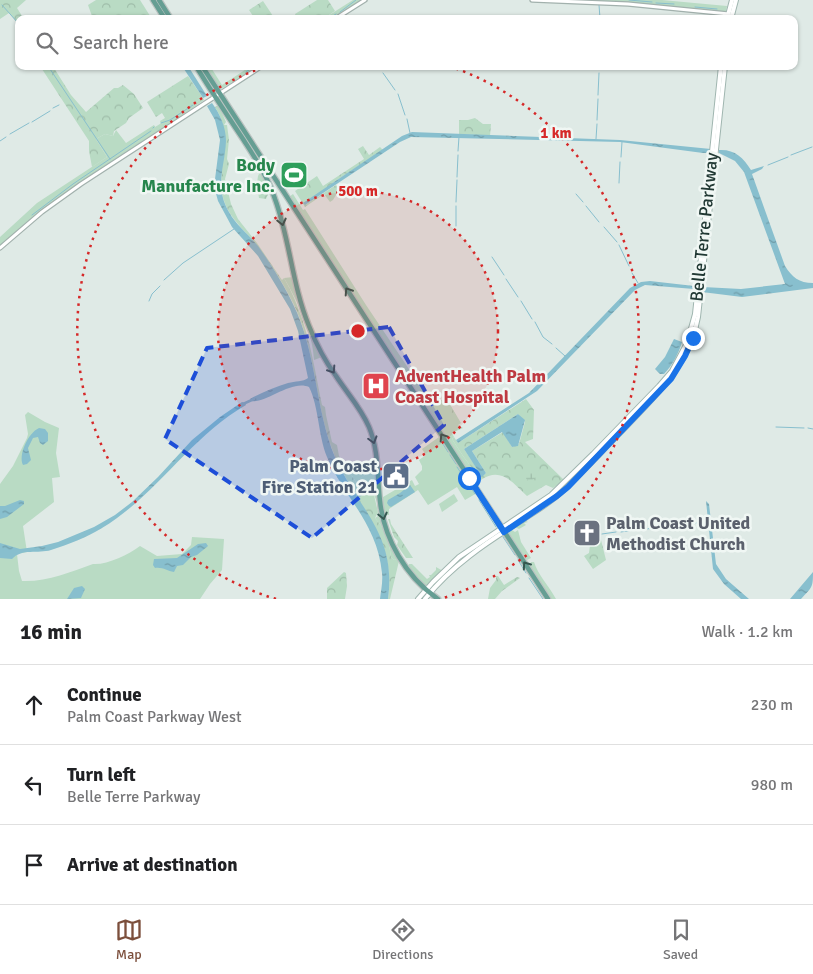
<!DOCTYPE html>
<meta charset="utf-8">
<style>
:root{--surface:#fff;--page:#f6f6f6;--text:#202124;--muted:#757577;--line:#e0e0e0;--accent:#7c4f3c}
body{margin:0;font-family:Signika,sans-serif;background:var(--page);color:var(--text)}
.stop{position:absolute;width:15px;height:15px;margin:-11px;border:4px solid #1a73e8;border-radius:50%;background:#fff}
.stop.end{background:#1a73e8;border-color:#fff;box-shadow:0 1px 5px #0008}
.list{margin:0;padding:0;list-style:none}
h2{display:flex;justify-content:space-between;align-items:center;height:65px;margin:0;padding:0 20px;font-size:21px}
h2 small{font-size:16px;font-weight:400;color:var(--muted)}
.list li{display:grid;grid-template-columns:32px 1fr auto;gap:15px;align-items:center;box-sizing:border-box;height:80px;padding:0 20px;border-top:1px solid var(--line)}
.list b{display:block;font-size:19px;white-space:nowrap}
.list p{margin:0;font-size:16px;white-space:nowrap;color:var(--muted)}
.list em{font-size:16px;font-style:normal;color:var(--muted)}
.icon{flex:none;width:28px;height:28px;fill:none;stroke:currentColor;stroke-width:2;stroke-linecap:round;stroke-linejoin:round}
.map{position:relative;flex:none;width:813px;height:599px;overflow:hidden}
.search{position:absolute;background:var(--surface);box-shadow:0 1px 4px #0004;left:15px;right:15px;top:15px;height:55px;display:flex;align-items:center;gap:12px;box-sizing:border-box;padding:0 18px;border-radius:10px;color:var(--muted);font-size:19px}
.sheet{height:305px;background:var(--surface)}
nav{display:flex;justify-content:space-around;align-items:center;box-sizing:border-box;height:70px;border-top:1px solid var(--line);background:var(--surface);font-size:14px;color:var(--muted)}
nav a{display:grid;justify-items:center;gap:2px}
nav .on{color:var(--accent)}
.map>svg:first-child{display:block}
</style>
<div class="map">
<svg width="813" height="599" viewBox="0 0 813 599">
<defs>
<pattern id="forest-crowns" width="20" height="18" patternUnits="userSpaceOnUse" patternTransform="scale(1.25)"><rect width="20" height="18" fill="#b9dbc4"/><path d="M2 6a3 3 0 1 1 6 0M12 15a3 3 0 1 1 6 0" fill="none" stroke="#9fbda9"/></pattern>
<pattern id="wetland-marsh" width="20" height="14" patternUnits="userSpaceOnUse" patternTransform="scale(1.25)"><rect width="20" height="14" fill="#b9dbc4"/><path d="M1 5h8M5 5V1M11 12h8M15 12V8" fill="none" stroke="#9fbda9"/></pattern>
<pattern id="water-ripples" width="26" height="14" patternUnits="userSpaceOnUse" patternTransform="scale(1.25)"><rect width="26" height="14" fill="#88bfce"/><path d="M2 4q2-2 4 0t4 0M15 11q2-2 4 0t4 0" fill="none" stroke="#6f9ca8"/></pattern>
</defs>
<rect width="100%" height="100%" fill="#dfeae6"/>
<!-- green -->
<g fill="#b9dbc4">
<path d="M353,0H362L333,19H323Z"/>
<path d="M589,0H662L727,6L726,11H719Z"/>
<path d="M203,66H210L222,85L251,66H259L221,89L218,88Z"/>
<path d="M203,98L204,100L144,142L83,182L0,246V237L37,203L107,157L96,139L105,134L113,136L116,130L126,143L154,125L155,127Z"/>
<path d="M293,194L303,210L305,209L366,305L433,405L442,400L449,403L461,423L458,425L463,428L452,433L454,437L452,439L463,456L481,480L474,484L289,197Z"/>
<path d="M293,277L322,357L314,360C313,333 298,302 284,278Z"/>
<path d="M28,412L45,422L59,428L56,453L60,477L52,478L54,502L23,526L27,552L17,554L19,571L22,581C47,582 70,572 93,564C107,565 128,555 140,546L157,556L182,554L191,545L192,537L224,539L222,570L210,584L200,599H0V484L13,466L27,438L28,434L25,415Z"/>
<path d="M439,437L441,438L477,493L465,500L457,487L428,505L418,490L389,509V515H385L382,499L383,497L412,480L415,486L419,484L415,477L422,470V466L419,460L426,455L422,449Z"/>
<path d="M374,469L378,485L379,505L399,561L398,559L394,560L391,557L389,544L383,528L375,518L378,516L377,502L374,495V474L365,475L356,482L349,471Z"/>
<path d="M454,494L458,501L442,512L439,504Z"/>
<path d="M524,520L528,522L524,523L526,525L519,529L515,527L512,530L515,532L518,530L521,542L531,558L527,560L508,533L510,529Z"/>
<path d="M531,562H534C538,575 549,586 556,599H550L530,566Z"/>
<path d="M409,564H412L427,579L430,577L429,575H431L436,570V567L443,571L425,587L408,567Z"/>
</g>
<!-- forest -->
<g fill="url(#forest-crowns)" fill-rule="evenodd">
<path d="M0,0H26L17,8L24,19H19V25L9,13L0,19Z"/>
<path d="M96,0H140L152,19H93L88,5Z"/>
<path d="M317,0H328L335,11L323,19H298L295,14Z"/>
<path d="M263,1L275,19H266L263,15L255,19L249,10Z"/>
<path d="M40,66H55L54,68L71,95L86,112L114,88H118L123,85L134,94L143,108L129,118L126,123L114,131L113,136L105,134L96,139L107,157L92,167L89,151V141Z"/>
<path d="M188,76L203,98L161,124L160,121L165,118L162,113L156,117L147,102Z"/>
<path d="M217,106H219L226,122L224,125H227L229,140L227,159L229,164L225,179L231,204L238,219L257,243L282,280L284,278C307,318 313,360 322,405L325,407L326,415L332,442L337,445L339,456L356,482L365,475L374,473V495L378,512L375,518L383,528L389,544L391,557L394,560L397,559L399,561L390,599H388C397,535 353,504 332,449C315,403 315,347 293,303C283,283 270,262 256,245C247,233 235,223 228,210C209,174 238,142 215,107Z"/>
<path d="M475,118L483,124H491L490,136L459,134V120H468Z"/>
<path d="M363,146L369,155L380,147L383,150L334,182L305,205L336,185L339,190L333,200L330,202L324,194L305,207L295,191L317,176L323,186L364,159L358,149Z"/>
<path d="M258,170L270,190L266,199L259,198L258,192L256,190L258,176L259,174L257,171Z"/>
<path d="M526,399L534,410L533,439L525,442L564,480L553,488L546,485L527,496C513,483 501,466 481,480L463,456L452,439L454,437L458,443ZM518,414L525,422L519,444L512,447L503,432L472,451L486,473L482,476L464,449Z"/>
<path d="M442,401L449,403L457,417V420L455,421L453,420V414L450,413V409L442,407L440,409L442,418H440L436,413L438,412L432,407Z"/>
<path d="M388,519H390L391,524L413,558H406L397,545L398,541L394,537Z"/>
<path d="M599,532L606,560L593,569L584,556L589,553L590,545H592V543L597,537V533Z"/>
<path d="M344,572L346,573L347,586L345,599H327V588Z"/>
<path d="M496,576H498L504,585L517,577L520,578L502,591L495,599H488L490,588L496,580Z"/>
</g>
<!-- wetland -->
<path fill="url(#wetland-marsh)" d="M531,465L537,466L539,473L536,478L530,481L524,478C523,472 526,468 531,465Z"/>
<!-- water -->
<g fill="url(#water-ripples)">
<path d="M182,66H188L207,96L203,98Z"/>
<path d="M212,103C220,114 226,127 226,141C225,167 214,186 229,212C236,225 248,234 258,246C271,264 284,285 293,304C317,352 315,409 335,457C358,509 397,534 388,599H380C381,590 383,582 382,573C377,523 345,499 327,457C318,435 319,407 309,387C292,379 265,404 251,401L250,399C262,392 276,387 288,383C295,381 303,382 308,378L298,331L290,309L258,256L232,227L218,201L215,190V179L220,140L215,120L207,106Z"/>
<path d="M412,132L620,140L711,149V153H703L620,142L411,137L400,142L305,205L303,203L402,136Z"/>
<path d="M719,150C734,149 743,157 751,170L764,166L762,169L752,174L785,266C792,277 799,283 813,283V288L742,297L702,292L703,287L741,289L785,284L744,172L735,161L719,153Z"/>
<path d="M650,281L694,286V289L645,285L635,290L537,391L458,443L456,440L529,393L630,288L641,282Z"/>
<path d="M674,339L682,342C679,353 672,366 664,374H660L655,369L665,357Z"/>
<path d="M242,402L245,403L246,405C190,437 157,495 102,528C86,538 69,544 51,550C38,554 22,548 12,559L0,558V543L20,549L42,546L58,542L94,527L115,515L132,502L158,477L192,440L220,417Z"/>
<path d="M518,414L525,420L518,446L512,447L502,432L472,451L486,473L482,477L464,449Z"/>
<path d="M39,428L45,429L48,433V441L43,445L40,443L38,437L33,438L28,448L31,460L27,464L23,465C18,455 28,433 39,428Z"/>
<path d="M410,485L415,492L391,507L389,506L387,503L388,500L400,493Z"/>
<path d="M20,500L24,501V504L7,517L0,519V506H5Z"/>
<path d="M706,501L709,504L716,564L726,579L749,599H741L724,584L713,569Z"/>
<path d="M206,543L208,546L197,555L191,557L183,565L177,566L174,572C167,571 163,567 155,568L153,565L154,559L177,558L198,544Z"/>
<path d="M813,572C813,588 812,587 801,599H790Z"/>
<path d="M82,586L85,589L81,598L67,599L74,588Z"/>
</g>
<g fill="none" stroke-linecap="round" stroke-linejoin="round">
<!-- stream -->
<g stroke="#88bfce" stroke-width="1">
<path d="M629,0L652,2"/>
<path d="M656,3L674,4"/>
<path d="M2,5L19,24"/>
<path d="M599,5L600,18"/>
<path d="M695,7L717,9"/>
<path d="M340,12L356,0"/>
<path d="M346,15L349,19"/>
<path d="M328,19L336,14"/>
<path d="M48,66L110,159"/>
<path d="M379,66L381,69"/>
<path d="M599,69V66"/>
<path d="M246,72L255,66"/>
<path d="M383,73L395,90"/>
<path d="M398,94L405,115"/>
<path d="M598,95L599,73"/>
<path d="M53,108L59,105"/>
<path d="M407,119L410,133"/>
<path d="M597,120L598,99"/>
<path d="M32,122L50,111"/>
<path d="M161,123L170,120L193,105"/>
<path d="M153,128L154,127"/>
<path d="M10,134L29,123"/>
<path d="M596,139L597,124"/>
<path d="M0,141L6,137"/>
<path d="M458,151L459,137"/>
<path d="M791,155L812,147"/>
<path d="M621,157L622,142"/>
<path d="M768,165L788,157"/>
<path d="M457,177L458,155"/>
<path d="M619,183L620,162"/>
<path d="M576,194L583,202"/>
<path d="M456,202L457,180"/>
<path d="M586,206L599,222"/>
<path d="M32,215L73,184L151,131"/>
<path d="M456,226V206"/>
<path d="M604,227L617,242"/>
<path d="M619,245L629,266"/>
<path d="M492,257L504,275"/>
<path d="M632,273L638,283"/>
<path d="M506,279L518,297"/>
<path d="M164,280L183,263L234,229"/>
<path d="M149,301L152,294L160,286"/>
<path d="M521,301L532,319"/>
<path d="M535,322L543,337L552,344"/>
<path d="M556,348L565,356"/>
<path d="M776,427L804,428"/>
<path d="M808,428L813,429"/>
<path d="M440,439L448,452"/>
<path d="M450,455L456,464"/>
<path d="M457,467L475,494"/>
<path d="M479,500L496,527"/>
<path d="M696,523L708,522"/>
<path d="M672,526L691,524"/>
<path d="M646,529L666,527"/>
<path d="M621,532L640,529"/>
<path d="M602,534L616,532"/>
<path d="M503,537L515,555"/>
<path d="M518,560L526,573"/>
<path d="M529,578L543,599"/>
</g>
<!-- canal -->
<path stroke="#88bfce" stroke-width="2.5" d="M243,404L254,399"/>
<defs>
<g id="tertiary">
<path d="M532,0L628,4L729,14"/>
<path d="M335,19L365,0"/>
<path d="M0,248L42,212L81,184L262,66"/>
</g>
<g id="secondary">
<path d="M727,19L732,0"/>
<path d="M731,19L736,0"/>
<path d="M418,599L433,582L459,557L551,495L593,454L659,386L672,371L687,343L695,314L721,66"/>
<path d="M425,599C451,566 486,543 521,521C536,511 552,502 565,489C585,470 603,450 622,431C654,397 690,366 698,317L725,66"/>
</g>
<g id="primary">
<path d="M153,0L165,19"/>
<path d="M159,0L171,19"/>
<path d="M196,66C211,91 227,115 243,139C255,158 268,177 275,199C290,240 292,285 309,326C316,344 325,361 336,376C347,393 361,408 369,427C379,451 377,476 380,501C384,539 406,577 438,599"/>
<path d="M202,66L548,599"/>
</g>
</defs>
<!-- tertiary casing -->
<use href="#tertiary" stroke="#a2b1ad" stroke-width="5.5"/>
<!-- secondary casing -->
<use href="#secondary" stroke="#9fb5af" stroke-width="6"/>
<!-- primary casing -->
<use href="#primary" stroke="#bcc4c2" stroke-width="7"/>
<!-- tertiary -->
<use href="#tertiary" stroke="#fff" stroke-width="3"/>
<!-- secondary -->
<use href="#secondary" stroke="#fff" stroke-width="4"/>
<!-- primary -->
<use href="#primary" stroke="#659e93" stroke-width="4.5"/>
</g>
<!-- one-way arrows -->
<defs><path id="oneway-chevron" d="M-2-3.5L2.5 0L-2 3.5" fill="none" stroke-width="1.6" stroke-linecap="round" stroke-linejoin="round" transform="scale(1.25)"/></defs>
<g stroke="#355750">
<use href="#oneway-chevron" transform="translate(282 222) rotate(77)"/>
<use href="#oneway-chevron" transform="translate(348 291) rotate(-123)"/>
<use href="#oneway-chevron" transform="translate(332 370) rotate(57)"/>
<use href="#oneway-chevron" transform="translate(443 437) rotate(-123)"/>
<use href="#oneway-chevron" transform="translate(373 440) rotate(74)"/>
<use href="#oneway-chevron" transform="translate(383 516) rotate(77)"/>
<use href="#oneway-chevron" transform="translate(526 565) rotate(-125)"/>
</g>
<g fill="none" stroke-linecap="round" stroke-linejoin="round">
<!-- route -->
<path stroke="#1a73e8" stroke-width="6" d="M469,478L504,532L557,496L568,487L671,379L685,356L693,338"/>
</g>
<!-- marked area -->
<path fill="#1d4ed8" fill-opacity="0.2" stroke="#1d4ed8" stroke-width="4" stroke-dasharray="10 6" stroke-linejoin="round" d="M389,327L444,425L312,538L165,439L207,348Z"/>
<!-- distance rings -->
<circle cx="358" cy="331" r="140" fill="#d62828" fill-opacity=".12"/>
<g fill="none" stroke="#d62828" stroke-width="2.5" stroke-dasharray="2.5 5">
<circle cx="358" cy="331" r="140"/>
<path d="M276 599A280 280 0 0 1 267 66M449 66A280 280 0 0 1 440 599"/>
</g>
<!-- icons -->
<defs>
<symbol id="stadium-square" viewBox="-11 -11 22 22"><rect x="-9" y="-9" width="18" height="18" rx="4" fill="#2e9e5b" stroke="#f0f7f4"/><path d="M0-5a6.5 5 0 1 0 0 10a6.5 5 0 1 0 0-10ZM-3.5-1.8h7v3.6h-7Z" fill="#fff"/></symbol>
<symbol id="hospital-square" viewBox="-11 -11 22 22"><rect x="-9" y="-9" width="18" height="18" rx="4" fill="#e0444e" stroke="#f0f7f4"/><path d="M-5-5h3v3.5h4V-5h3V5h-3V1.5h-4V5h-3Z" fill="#fff"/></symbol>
<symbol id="civic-square" viewBox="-11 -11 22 22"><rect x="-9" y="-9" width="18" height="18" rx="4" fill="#5c6f8a" stroke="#f0f7f4"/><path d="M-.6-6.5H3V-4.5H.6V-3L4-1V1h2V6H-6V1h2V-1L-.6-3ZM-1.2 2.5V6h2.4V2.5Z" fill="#fff"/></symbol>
<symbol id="church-square" viewBox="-11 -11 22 22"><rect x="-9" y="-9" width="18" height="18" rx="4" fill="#6b7280" stroke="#f0f7f4"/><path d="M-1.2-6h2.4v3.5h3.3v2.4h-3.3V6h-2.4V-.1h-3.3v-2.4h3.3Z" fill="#fff"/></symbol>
</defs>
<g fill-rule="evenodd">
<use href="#stadium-square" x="278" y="159" width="32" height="32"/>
<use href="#hospital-square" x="360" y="370" width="32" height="32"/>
<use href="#civic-square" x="380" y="460" width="32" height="32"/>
<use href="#church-square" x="571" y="517" width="32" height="32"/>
</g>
<g text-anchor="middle" stroke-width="5" stroke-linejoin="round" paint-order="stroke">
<!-- leisure labels -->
<g font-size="18" font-weight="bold" fill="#27864d" stroke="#f0f7f4" text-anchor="end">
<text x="275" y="171">Body<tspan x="275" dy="21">Manufacture Inc.</tspan></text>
</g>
<!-- street labels -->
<g font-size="18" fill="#213934" stroke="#f0f7f4">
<text transform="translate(704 227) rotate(-84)" y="6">Belle Terre Parkway</text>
</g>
<!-- health labels -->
<g font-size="18" font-weight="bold" fill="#be3a42" stroke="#f0f7f4" text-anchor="start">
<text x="395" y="382">AdventHealth Palm<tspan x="395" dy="21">Coast Hospital</tspan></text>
</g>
<!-- service labels -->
<g font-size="18" font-weight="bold" fill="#4e5e75" stroke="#f0f7f4" text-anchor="end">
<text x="377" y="472">Palm Coast<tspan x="377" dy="21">Fire Station 21</tspan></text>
</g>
<!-- worship labels -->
<g font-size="18" font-weight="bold" fill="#5b616d" stroke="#f0f7f4" text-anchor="start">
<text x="606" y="529">Palm Coast United<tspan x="606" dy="21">Methodist Church</tspan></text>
</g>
</g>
<circle cx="358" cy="331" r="8" fill="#d62828" stroke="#f0f7f4" stroke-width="2.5"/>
<g font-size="15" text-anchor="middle" font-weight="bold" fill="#d62828" stroke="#f0f7f4" stroke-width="5" stroke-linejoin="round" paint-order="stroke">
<text x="556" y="138">1 km</text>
<text x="358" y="196">500 m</text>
</g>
</svg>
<div class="stop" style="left:469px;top:478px"></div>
<div class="stop end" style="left:693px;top:338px"></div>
<div class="search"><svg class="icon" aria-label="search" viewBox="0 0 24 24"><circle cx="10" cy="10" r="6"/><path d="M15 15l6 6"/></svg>Search here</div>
</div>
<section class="sheet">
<h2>16 min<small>Walk · 1.2 km</small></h2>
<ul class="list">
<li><svg class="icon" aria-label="ahead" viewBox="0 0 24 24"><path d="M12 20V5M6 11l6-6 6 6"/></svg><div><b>Continue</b><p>Palm Coast Parkway West</p></div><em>230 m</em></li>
<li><svg class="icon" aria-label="left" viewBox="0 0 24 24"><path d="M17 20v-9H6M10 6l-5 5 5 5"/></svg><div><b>Turn left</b><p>Belle Terre Parkway</p></div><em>980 m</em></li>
<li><svg class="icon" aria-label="arrive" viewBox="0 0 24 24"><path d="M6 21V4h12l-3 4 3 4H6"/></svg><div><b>Arrive at destination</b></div></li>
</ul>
</section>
<nav>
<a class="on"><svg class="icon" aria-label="map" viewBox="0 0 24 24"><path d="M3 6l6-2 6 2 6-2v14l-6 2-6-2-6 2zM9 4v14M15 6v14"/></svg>Map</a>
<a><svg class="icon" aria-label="directions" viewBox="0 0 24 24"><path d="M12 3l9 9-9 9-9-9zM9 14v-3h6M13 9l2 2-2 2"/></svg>Directions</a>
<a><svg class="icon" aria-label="saved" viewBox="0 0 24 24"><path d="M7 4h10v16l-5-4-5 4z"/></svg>Saved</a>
</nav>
